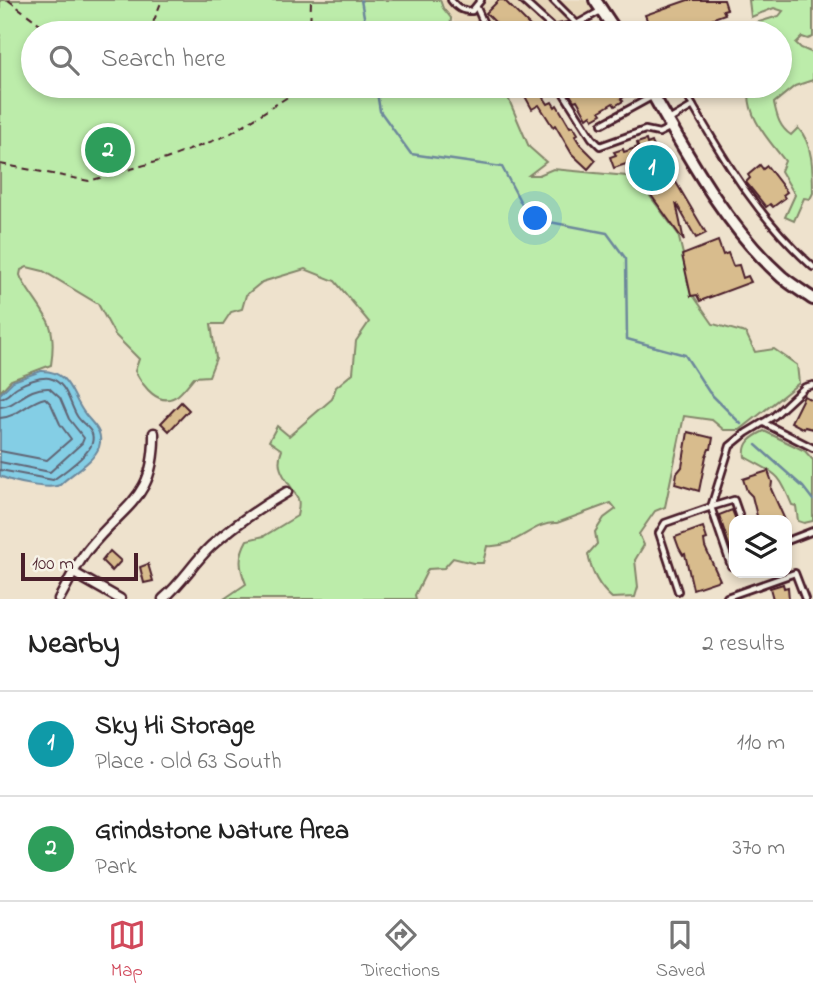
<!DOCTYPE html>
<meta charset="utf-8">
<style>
:root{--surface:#fff;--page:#f6f6f6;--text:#222;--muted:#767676;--line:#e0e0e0;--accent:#d1495b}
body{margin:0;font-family:"Indie Flower",sans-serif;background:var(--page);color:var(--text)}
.controls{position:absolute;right:21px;bottom:21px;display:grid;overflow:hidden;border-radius:14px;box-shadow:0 4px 10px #0003}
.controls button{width:63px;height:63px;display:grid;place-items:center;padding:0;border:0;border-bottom:2px solid var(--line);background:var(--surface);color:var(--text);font:35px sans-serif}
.scale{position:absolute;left:21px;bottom:18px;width:117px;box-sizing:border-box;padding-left:7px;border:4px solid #4a1f2b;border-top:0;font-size:19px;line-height:24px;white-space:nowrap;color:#4a1f2b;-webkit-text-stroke:5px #f7f3e8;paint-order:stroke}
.you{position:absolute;left:536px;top:219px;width:24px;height:24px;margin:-18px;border:5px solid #fff;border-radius:50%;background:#1a73e8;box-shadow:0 0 0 10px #1a73e833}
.badge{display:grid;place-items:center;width:46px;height:46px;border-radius:50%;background:var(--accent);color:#fff;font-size:23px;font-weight:700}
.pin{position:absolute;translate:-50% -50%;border:4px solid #fff;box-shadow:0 2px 7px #0006}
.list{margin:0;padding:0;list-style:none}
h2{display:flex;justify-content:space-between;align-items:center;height:91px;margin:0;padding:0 28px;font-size:30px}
h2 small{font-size:23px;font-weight:400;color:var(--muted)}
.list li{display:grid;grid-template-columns:46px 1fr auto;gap:21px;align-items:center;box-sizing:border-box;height:105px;padding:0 28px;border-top:2px solid var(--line)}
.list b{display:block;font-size:26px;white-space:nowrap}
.list p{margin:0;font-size:23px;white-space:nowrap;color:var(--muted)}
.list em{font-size:23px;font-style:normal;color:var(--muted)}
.icon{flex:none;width:38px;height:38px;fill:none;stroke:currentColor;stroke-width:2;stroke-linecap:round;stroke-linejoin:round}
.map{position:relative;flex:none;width:813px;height:599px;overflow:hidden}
.search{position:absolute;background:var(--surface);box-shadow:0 4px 10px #0003;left:21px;right:21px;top:21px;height:77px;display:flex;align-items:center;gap:18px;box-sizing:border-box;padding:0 24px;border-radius:38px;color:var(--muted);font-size:26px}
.sheet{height:301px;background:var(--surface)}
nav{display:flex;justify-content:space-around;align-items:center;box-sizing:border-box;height:98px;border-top:2px solid var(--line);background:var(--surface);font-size:19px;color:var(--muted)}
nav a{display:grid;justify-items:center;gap:4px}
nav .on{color:var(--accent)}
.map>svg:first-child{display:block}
</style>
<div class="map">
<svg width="813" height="599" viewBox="0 0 813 599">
<rect width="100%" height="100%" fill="#eee2cd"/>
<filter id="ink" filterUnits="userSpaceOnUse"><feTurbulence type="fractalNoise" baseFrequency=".0143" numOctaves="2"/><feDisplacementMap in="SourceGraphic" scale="14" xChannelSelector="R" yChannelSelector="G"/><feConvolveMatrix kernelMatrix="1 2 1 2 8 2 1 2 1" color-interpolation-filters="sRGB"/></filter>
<g filter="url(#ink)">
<!-- built -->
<path fill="#e7d7ba" d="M441,0H585L592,7L594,20L574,33H455L454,21L444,7Z"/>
<!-- green -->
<g fill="#bcecaa" stroke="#83866a" stroke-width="2">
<path d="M0,0H440L443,8L451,18L450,33H33V86H509V100L529,147L546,162L529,175H539L553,169L627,176L644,188L678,234L693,295L713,324L746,333L755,352L774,349L797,365L799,383L740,430H724L712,420L684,416L665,507L655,511L639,534L644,545L635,560L638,587L635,597L612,598C599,587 591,571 588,554L597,544L595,532L604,518L616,509L611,503L557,523C533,521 516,549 487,546L483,563H473L453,558L444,568L428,569L415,595L416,599H224L246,584C239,567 238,556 247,540L264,536L297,516C298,510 300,504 298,499C290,481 273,471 282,450L269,441L277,426L289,436L332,399L336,387L353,373L356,341L369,322L335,281L305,269L262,282L246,295L242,309L231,312L223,324H211L216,358L209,376L194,377C189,383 184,390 178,395C159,409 143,386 135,371L139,359L115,335L98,304L43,271L27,267L21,270L20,275L22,280C43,316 58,319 51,365L11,380L0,392Z"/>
<path d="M749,0H813V37L808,39L802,37L796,43L801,48L813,53V80L795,86L774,103C777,116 779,127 791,135L798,128C813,143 813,171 813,193L810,199L804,198L794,221L785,217L795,195L781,171L785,161C769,140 744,115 750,86H780V33H747L752,24L779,16L783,11L774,8L751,17Z"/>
<path d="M764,431L805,451L813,460V521L804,523L798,521L796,506L792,505C778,470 776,475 745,457C743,442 752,437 764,431Z"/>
</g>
<!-- water -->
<path fill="#84cee5" stroke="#6d889b" stroke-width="2" d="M41,371C70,370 71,396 85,414C93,425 104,431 99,447C93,463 71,473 60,485C48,490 12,482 0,476V394L13,381Z"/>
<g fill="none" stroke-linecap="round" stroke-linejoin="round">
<!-- shore -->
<g stroke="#616575" stroke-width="2">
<path d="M0,398C9,397 10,391 17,387C25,382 40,377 49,378C67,382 69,403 77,416C83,426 96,429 92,443C89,454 63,473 53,480L0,470"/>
<path d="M0,407C18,406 25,387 49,388L60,398L69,419L84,438L82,443L50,472L0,462"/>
<path d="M0,418C18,417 27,402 45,398L51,404L60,424L71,439L47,460L0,451"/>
</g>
<!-- stream -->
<g stroke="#6d889b" stroke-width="2.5">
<path d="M361,0L367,33"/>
<path d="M376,86L380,111L411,154L502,167L529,218L607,233L626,259L627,339L685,355L709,392L741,424"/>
<path d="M756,445L803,487L813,500"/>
</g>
</g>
<!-- building -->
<g fill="#d8bc8d" stroke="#4a1f2b" stroke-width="2">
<path d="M499,0H504L537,33H506L486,13Z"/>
<path d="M688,0H724L727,9L723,10L725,14L672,33H648L644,22L647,20L645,15Z"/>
<path d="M527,86L537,87L548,104L552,102L555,107L557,105L570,127L573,126L578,134L575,136L580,144L596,160L588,169L572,154L555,125L553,127L539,105L532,109L521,89Z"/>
<path d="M572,86H621L627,95L621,99L623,101L615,106L613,103L600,111L602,114L593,119L591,115L587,118L577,100L574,101L568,91L573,88Z"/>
<path d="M646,140L647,144L652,142L658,158L664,156L669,170L640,182L632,162L614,168L610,157L616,155L614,152L623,149L624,152L638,147L637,143Z"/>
<path d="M760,165L763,169L767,166L787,192L783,195L785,198L773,207L770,204L766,207L746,182L750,178L748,175Z"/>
<path d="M674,179L706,233L696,238L676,203L684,241L648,191Z"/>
<path d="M718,241L723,255L728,253L733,266L739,265L743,278L748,276L751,282L700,301L697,295L691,296L682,255Z"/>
<path d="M804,396L813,401V429L805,427L804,429L791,422Z"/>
<path d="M181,402L189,410L169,431L161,423Z"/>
<path d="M688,432L713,438L711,449H709L706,456L699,491L675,484L677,473L682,467Z"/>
<path d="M768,471L772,482L771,489L785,520H758L752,496L747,491L743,479Z"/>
<path d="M732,510L736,520L734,560L719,515Z"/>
<path d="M703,527L707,539L704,540L705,547L720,580L693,589L685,554L683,555L679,548L675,537Z"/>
<path d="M110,551L121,561L112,571L102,561Z"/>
<path d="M148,564L153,581L144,583L140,567Z"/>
<path d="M783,584L784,588L788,587L789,599H773L770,588Z"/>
</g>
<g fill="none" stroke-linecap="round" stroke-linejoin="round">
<defs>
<g id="lane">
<path d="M451,0C457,8 462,11 472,11L481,0"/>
<path d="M522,0L554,29L577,24"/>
<path d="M553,0L577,24L602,10"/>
<path d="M477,8L488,33"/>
<path d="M714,33L720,31"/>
<path d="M559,86L592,138L600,146L645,130L659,133L671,127"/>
<path d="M682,86L693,106"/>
<path d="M669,120L693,106C729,168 759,218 813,267"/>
<path d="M602,124L653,96"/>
<path d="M764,423L813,448"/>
<path d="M787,541L813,531"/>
<path d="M734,565L731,566L711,507L734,500L741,520"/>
<path d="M678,591L659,533L665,523L711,507L730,446L746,433L774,416L805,387L813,385"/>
<path d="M728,599L727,597L795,573L805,599"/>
</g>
<g id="street">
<path d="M74,573L120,599"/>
<path d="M59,599C69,582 77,562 90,547C126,503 155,498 154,433"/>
<path d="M163,599C182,583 193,563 211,546C234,525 261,507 287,492"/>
</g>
<g id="secondary">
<path d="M595,0L617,33"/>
<path d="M648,86C686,152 724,225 782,277C792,285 803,292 813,299"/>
</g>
</defs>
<!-- lane casing -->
<use href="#lane" stroke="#4a1f2b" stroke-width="10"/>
<!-- street casing -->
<use href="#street" stroke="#4a1f2b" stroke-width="13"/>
<!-- secondary casing -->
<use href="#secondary" stroke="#4a1f2b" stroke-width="16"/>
<!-- path -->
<g stroke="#4a1f2b" stroke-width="2" stroke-dasharray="7 5" stroke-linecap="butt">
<path d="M8,0L52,33"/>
<path d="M113,33L116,30L130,33"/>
<path d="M149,33L162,0"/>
<path d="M310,33L311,0"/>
<path d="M0,164L89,181L166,159L228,135L305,86"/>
</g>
<!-- lane -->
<use href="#lane" stroke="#f7f3e8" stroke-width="4.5"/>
<!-- street -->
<use href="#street" stroke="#f7f3e8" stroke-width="8"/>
<!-- secondary -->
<use href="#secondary" stroke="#f7f3e8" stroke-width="10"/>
</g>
</g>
</svg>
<div class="controls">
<button><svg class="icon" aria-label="layers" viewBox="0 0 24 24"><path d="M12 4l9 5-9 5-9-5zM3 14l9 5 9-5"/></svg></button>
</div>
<div class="scale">100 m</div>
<div class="you"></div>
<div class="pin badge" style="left:652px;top:168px;background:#0f9aa8">1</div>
<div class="pin badge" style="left:108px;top:150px;background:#2e9e5b">2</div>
<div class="search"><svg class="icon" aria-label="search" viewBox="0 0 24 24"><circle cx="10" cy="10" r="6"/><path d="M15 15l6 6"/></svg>Search here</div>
</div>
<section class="sheet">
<h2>Nearby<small>2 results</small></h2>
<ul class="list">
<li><span class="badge" style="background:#0f9aa8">1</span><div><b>Sky Hi Storage</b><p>Place · Old 63 South</p></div><em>110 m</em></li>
<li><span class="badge" style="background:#2e9e5b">2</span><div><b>Grindstone Nature Area</b><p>Park</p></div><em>370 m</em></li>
</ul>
</section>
<nav>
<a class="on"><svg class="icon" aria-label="map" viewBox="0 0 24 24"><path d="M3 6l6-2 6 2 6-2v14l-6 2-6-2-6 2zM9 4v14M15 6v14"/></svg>Map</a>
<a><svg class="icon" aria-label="directions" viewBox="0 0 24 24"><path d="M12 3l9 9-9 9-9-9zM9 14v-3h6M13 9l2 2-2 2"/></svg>Directions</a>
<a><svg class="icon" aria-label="saved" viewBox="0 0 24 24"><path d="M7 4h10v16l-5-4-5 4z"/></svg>Saved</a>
</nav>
